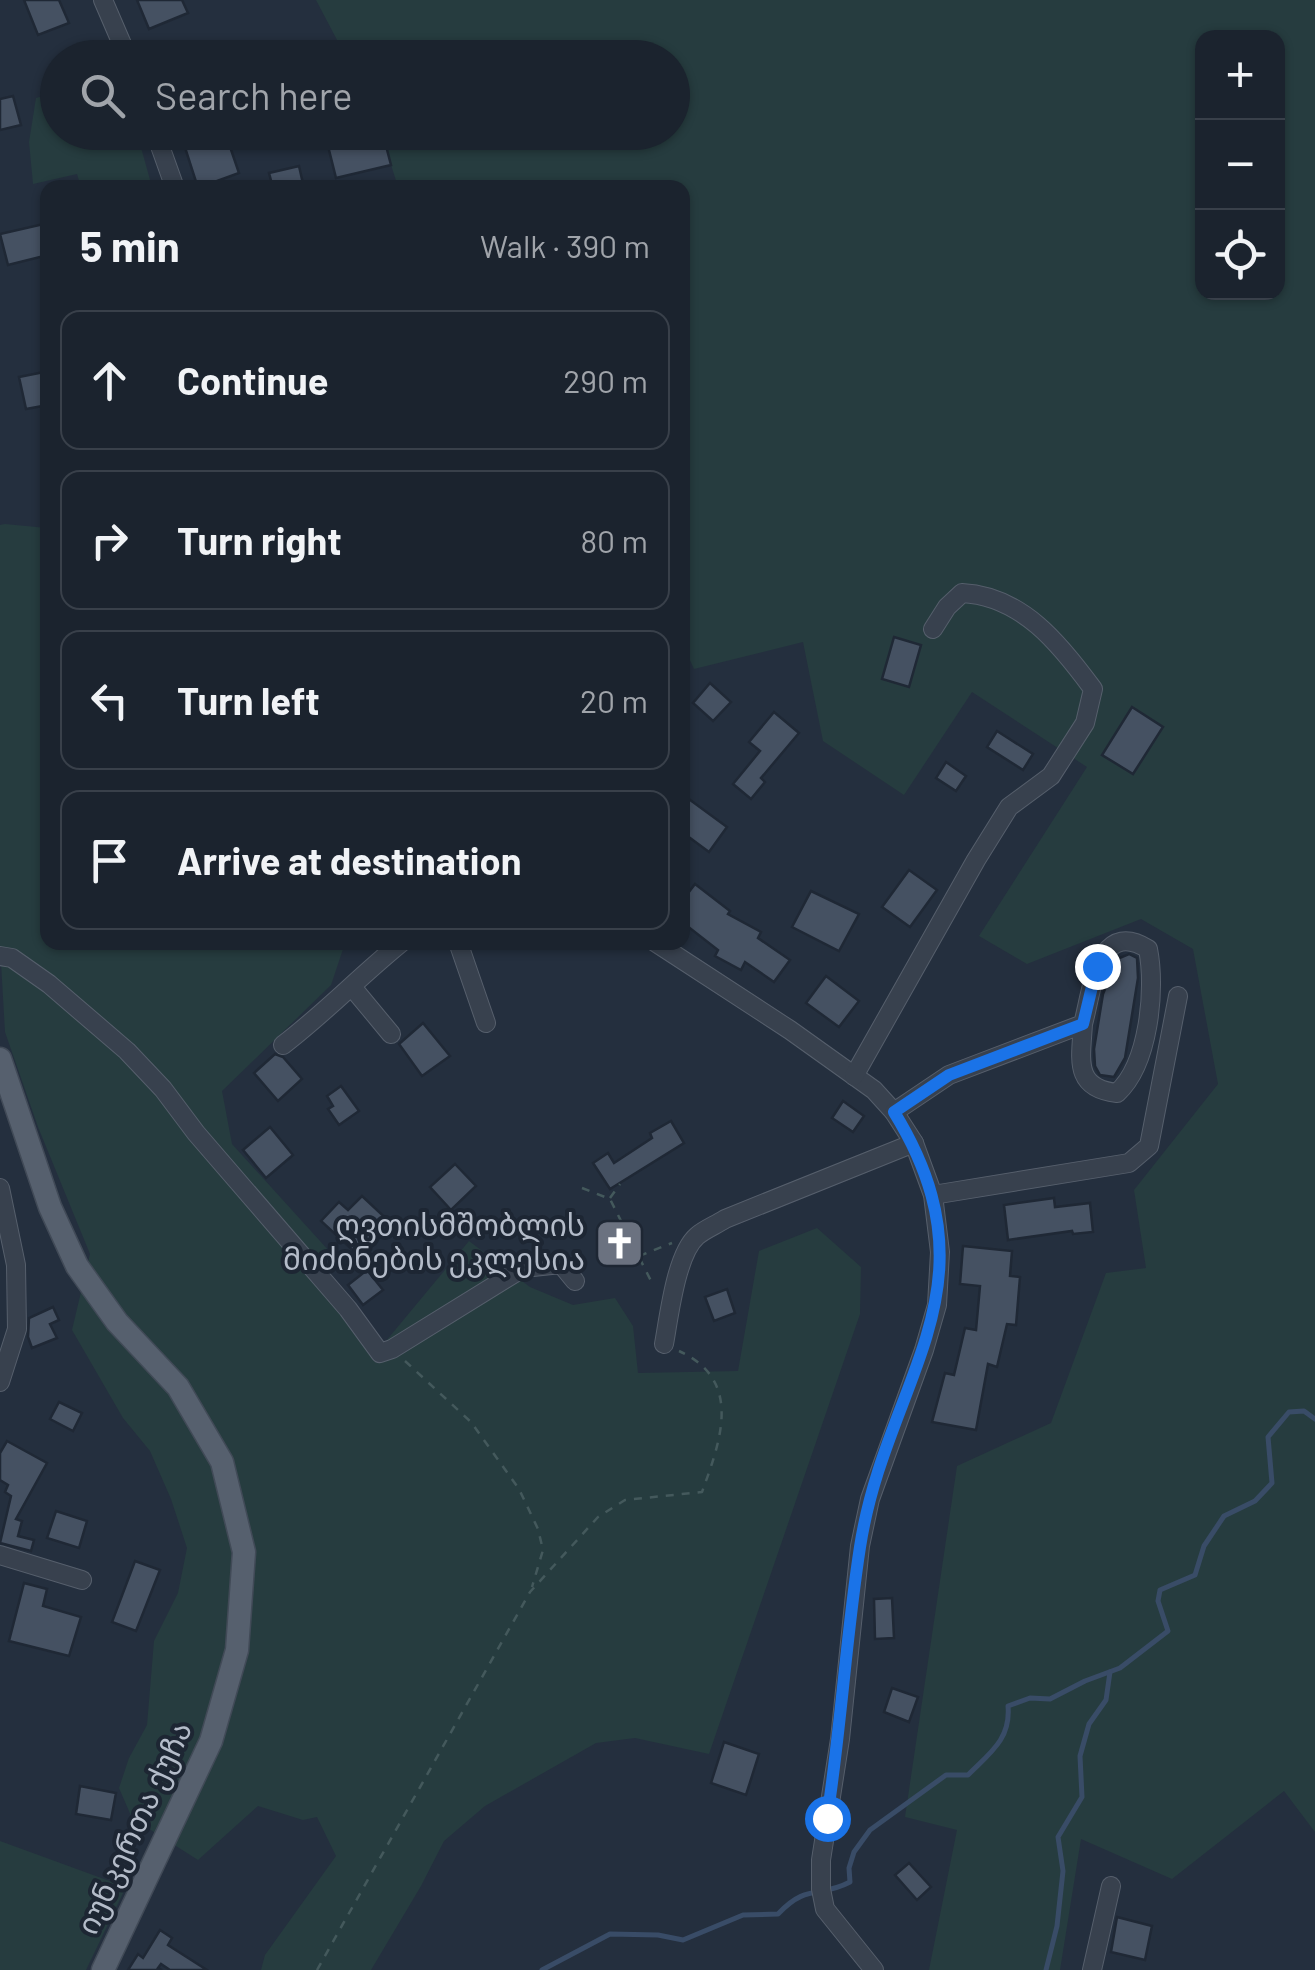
<!DOCTYPE html>
<meta charset="utf-8">
<style>
:root{--surface:#1b232e;--page:#242b36;--text:#f1f3f6;--muted:#a0a4aa;--line:#39404a}
body{margin:0;font-family:Barlow,"Noto Sans Georgian",sans-serif;background:var(--page);color:var(--text)}
.controls{position:absolute;right:30px;top:30px;display:grid;overflow:hidden;border-radius:20px;box-shadow:0 2px 8px #0004}
.controls button{width:90px;height:90px;display:grid;place-items:center;padding:0;border:0;border-bottom:2px solid var(--line);background:var(--surface);color:var(--text);font:50px sans-serif}
.stop{position:absolute;width:30px;height:30px;margin:-22px;border:8px solid #1a73e8;border-radius:50%;background:#fff}
.stop.end{background:#1a73e8;border-color:#fff;box-shadow:0 2px 10px #0008}
.list{margin:0;padding:0;list-style:none}
h2{display:flex;justify-content:space-between;align-items:center;height:130px;margin:0;padding:0 40px;font-size:42px}
h2 small{font-size:32px;font-weight:400;color:var(--muted)}
.list li{display:grid;grid-template-columns:65px 1fr auto;gap:30px;align-items:center;box-sizing:border-box;height:140px;margin:0 20px 20px;padding:0 20px;border:2px solid var(--line);border-radius:20px}
.list b{display:block;font-size:38px;white-space:nowrap}
.list em{font-size:32px;font-style:normal;color:var(--muted)}
.icon{flex:none;width:55px;height:55px;fill:none;stroke:currentColor;stroke-width:2;stroke-linecap:round;stroke-linejoin:round}
.map{position:relative;flex:none;width:1315px;height:1970px;overflow:hidden}
.search{position:absolute;background:var(--surface);box-shadow:0 2px 8px #0004;left:40px;top:40px;width:650px;height:110px;display:flex;align-items:center;gap:25px;box-sizing:border-box;padding:0 35px;border-radius:55px;color:var(--muted);font-size:38px}
.panel{position:absolute;background:var(--surface);box-shadow:0 2px 8px #0004;left:40px;top:180px;width:650px;height:770px;border-radius:20px}
.map>svg:first-child{display:block}
</style>
<div class="map">
<svg width="1315" height="1970" viewBox="0 0 1315 1970">
<rect width="100%" height="100%" fill="#242f3e"/>
<!-- green -->
<g fill="#263c3f" fill-rule="evenodd">
<path d="M316,0H1315V1832L1284,1791L1172,1879L1081,1839L1060,1970H929L957,1830L905,1817L957,1466L1051,1423L1106,1273L1146,1268L1134,1190L1218,1084L1193,949L1141,919L1027,964L979,936L1087,767L972,692L904,795L823,741L803,642L694,669L682,643V188L398,187L381,133L672,132V58L346,57ZM1202,38H1278V292H1202Z"/>
<path d="M57,92L58,132L137,133L152,187H81L77,174L33,184L29,142L36,98Z"/>
<path d="M5,524L47,528L48,942L345,943L331,985L222,1091L232,1144L330,1252L308,1274L381,1347L469,1241L530,1287L573,1305L615,1298L633,1326L638,1373L738,1371L759,1251L817,1228L861,1267L860,1314L709,1754L635,1738L596,1743L485,1806L444,1841L421,1886L371,1970H261L265,1955L336,1856L317,1817L303,1820L258,1806L198,1860L132,1818L119,1788L129,1758L147,1725L154,1641L178,1593L187,1548L171,1499L150,1451L123,1418L72,1330L90,1254L38,1127L5,1032L0,945V525Z"/>
<path d="M0,1841L126,1887L86,1970H0Z"/>
</g>
<g fill="none" stroke-linecap="round" stroke-linejoin="round">
<!-- stream -->
<g stroke="#394c67" stroke-width="5">
<path d="M542,1970L610,1934L658,1935L683,1940L743,1915L778,1914C807,1883 820,1898 850,1882L849,1868L854,1852L870,1830L946,1775H968C990,1753 1011,1739 1008,1706L1030,1698L1050,1699L1085,1681L1120,1668L1168,1631L1158,1601L1160,1590L1195,1575L1204,1546L1224,1516L1255,1501L1272,1483L1268,1437L1289,1412L1304,1411L1315,1419"/>
<path d="M1046,1970L1057,1926L1063,1871L1058,1837L1082,1797L1080,1756L1089,1724L1106,1700L1110,1672"/>
</g>
</g>
<!-- building -->
<g fill="#455162" stroke="#1f2835" stroke-width="2.5">
<path d="M24,0H59L69,23L38,35Z"/>
<path d="M137,0H182L188,13L149,29Z"/>
<path d="M13,96L21,125L0,130V99Z"/>
<path d="M180,132H225L239,173L198,188Z"/>
<path d="M349,132H361L364,146L385,142L391,165L336,178L326,138Z"/>
<path d="M299,166L304,188H273L269,173Z"/>
<path d="M48,223V255L8,265L0,234Z"/>
<path d="M44,372L48,405L26,409L19,377Z"/>
<path d="M894,637L921,645L909,687L882,679Z"/>
<path d="M710,683L731,702L713,721L693,703Z"/>
<path d="M1132,707L1163,727L1133,774L1102,755Z"/>
<path d="M774,712L799,733L761,778L765,782L751,799L733,784L760,751L749,742Z"/>
<path d="M997,731L1033,754L1023,770L987,747Z"/>
<path d="M946,762L966,776L956,791L936,778Z"/>
<path d="M682,794L727,827L709,852L682,832Z"/>
<path d="M909,870L937,890L910,927L882,907Z"/>
<path d="M695,884L730,911L728,914L761,932L758,938L790,960L774,982L745,962L741,970L715,956L718,950L682,922V901Z"/>
<path d="M811,891L859,914L839,951L792,927Z"/>
<path d="M1129,954L1137,958L1138,978L1125,1058L1114,1077L1100,1075L1095,1066L1094,1049L1103,994L1117,959Z"/>
<path d="M826,976L859,1001L839,1027L806,1003Z"/>
<path d="M423,1023L450,1056L422,1076L399,1044Z"/>
<path d="M275,1054L283,1057L302,1079L278,1101L254,1073Z"/>
<path d="M341,1086L359,1111L339,1125L328,1109L333,1106L327,1096Z"/>
<path d="M843,1101L864,1116L853,1132L832,1118Z"/>
<path d="M671,1121L684,1143L610,1189L593,1163L608,1153L614,1163L652,1138L650,1133Z"/>
<path d="M270,1127L293,1155L266,1178L243,1150Z"/>
<path d="M455,1164L476,1186L451,1210L430,1187Z"/>
<path d="M362,1196L392,1224L361,1258L321,1221L339,1202L348,1210Z"/>
<path d="M1054,1198L1055,1207L1090,1203L1093,1232L1073,1234L1072,1231L1008,1240L1004,1205Z"/>
<path d="M620,1222L635,1256L620,1263L605,1229Z"/>
<path d="M963,1246L1012,1251L1010,1276L1020,1277L1016,1325L1007,1324L997,1367L988,1364L976,1430L932,1422L945,1373L954,1375L965,1328L976,1330L980,1286L960,1284Z"/>
<path d="M367,1270L383,1290L363,1305L348,1285Z"/>
<path d="M727,1289L735,1313L714,1321L705,1297Z"/>
<path d="M53,1307L59,1320L50,1324L57,1338L32,1348L28,1337L29,1318Z"/>
<path d="M59,1402L82,1413L73,1431L50,1419Z"/>
<path d="M7,1441L47,1463L16,1519L22,1521L18,1536L34,1540L31,1551L0,1543L11,1496L5,1492L8,1485L0,1480V1453Z"/>
<path d="M56,1511L87,1521L79,1548L47,1538Z"/>
<path d="M135,1561L160,1570L136,1631L112,1622Z"/>
<path d="M24,1583L47,1589L43,1606L81,1617L69,1656L9,1641Z"/>
<path d="M892,1598L894,1638L875,1639L874,1599Z"/>
<path d="M892,1688L918,1697L909,1722L884,1712Z"/>
<path d="M724,1742L759,1754L746,1795L711,1783Z"/>
<path d="M80,1786L116,1793L111,1820L76,1814Z"/>
<path d="M909,1863L931,1887L917,1900L895,1875Z"/>
<path d="M1117,1917L1152,1926L1145,1960L1111,1952Z"/>
<path d="M160,1930L172,1938L168,1945L207,1970H170L161,1964L158,1968L162,1970H128L138,1954L143,1958Z"/>
</g>
<g fill="none" stroke-linecap="round" stroke-linejoin="round">
<defs>
<g id="minor">
<path d="M103,0L128,58"/>
<path d="M155,132L175,188"/>
<path d="M458,942L486,1023"/>
<path d="M655,942L790,1030L874,1090L894,1112L914,1143L933,1195L940,1252L937,1305L924,1350L870,1499L860,1546L840,1739L821,1860V1889L825,1909L874,1970"/>
<path d="M0,956L12,958L49,984L127,1051L163,1089L196,1133L348,1309L380,1353L392,1349L523,1268L561,1264L575,1281"/>
<path d="M352,987L391,1034"/>
<path d="M283,1045C325,1013 361,975 402,942"/>
<path d="M854,1076L976,860L1009,807L1051,776L1085,723L1093,689C1060,644 1022,596 962,593L947,607L933,629"/>
<path d="M894,1112L949,1075L1083,1024C1092,992 1097,917 1148,949C1156,989 1149,1064 1117,1093C1073,1088 1081,1059 1083,1024"/>
<path d="M0,1188L16,1265L17,1329L0,1382"/>
<path d="M933,1195L1129,1163L1149,1146L1178,996"/>
<path d="M664,1344C669,1317 676,1254 697,1236C705,1229 716,1225 725,1219L914,1143"/>
<path d="M0,1555L82,1580"/>
<path d="M1092,1970L1111,1886"/>
</g>
<path id="major" d="M0,1059L50,1207L77,1266L117,1322L178,1387L222,1462L244,1552L237,1650L211,1741L103,1970"/>
</defs>
<!-- minor casing -->
<use href="#minor" stroke="#565f6c" stroke-width="20"/>
<!-- major casing -->
<use href="#major" stroke="#414a57" stroke-width="25"/>
<!-- path -->
<g stroke="#44595c" stroke-width="2.5" stroke-dasharray="8 8" stroke-linecap="butt">
<path d="M582,1188L610,1199L651,1281L656,1282"/>
<path d="M610,1198L620,1184"/>
<path d="M639,1256L672,1243"/>
<path d="M405,1361L471,1422L519,1489L538,1529L543,1550L532,1587"/>
<path d="M317,1970L530,1592L598,1517L625,1500L702,1492C721,1440 743,1380 679,1351"/>
</g>
<!-- minor -->
<use href="#minor" stroke="#38414e" stroke-width="18"/>
<!-- major -->
<use href="#major" stroke="#56606e" stroke-width="22"/>
</g>
<g fill="none" stroke-linecap="round" stroke-linejoin="round">
<!-- route -->
<path stroke="#1a73e8" stroke-width="12" d="M827,1818C841,1728 846,1637 860,1547C886,1378 1003,1289 894,1112L949,1075L1083,1024L1097,966"/>
</g>
<!-- icons -->
<defs>
<symbol id="church-square" viewBox="-11 -11 22 22"><rect x="-9" y="-9" width="18" height="18" rx="4" fill="#6b7280" stroke="#1d2633"/><path d="M-1.2-6h2.4v3.5h3.3v2.4h-3.3V6h-2.4V-.1h-3.3v-2.4h3.3Z" fill="#fff"/></symbol>
</defs>
<g fill-rule="evenodd">
<use href="#church-square" x="592" y="1216" width="55" height="55"/>
</g>
<g text-anchor="middle" stroke-width="8" stroke-linejoin="round" paint-order="stroke">
<!-- poi labels -->
<g font-size="30" fill="#b4bcc9" stroke="#1d2633" text-anchor="end">
<text x="585" y="1236">ღვთისმშობლის<tspan x="585" dy="34">მიძინების ეკლესია</tspan></text>
</g>
<!-- street labels -->
<g font-size="30" fill="#b4bcc9" stroke="#1d2633">
<text transform="translate(135 1828) rotate(-65)" y="10">იუნკერთა ქუჩა</text>
</g>
</g>
</svg>
<div class="controls">
<button>+</button>
<button>−</button>
<button><svg class="icon" aria-label="locate" viewBox="0 0 24 24"><circle cx="12" cy="12" r="6"/><path d="M12 2v4M12 18v4M2 12h4M18 12h4"/></svg></button>
</div>
<div class="stop" style="left:827px;top:1818px"></div>
<div class="stop end" style="left:1097px;top:966px"></div>
<div class="search"><svg class="icon" aria-label="search" viewBox="0 0 24 24"><circle cx="10" cy="10" r="6"/><path d="M15 15l6 6"/></svg>Search here</div>
<section class="panel">
<h2>5 min<small>Walk · 390 m</small></h2>
<ul class="list">
<li><svg class="icon" aria-label="ahead" viewBox="0 0 24 24"><path d="M12 20V5M6 11l6-6 6 6"/></svg><div><b>Continue</b></div><em>290 m</em></li>
<li><svg class="icon" aria-label="right" viewBox="0 0 24 24"><path d="M7 20v-9h11M14 6l5 5-5 5"/></svg><div><b>Turn right</b></div><em>80 m</em></li>
<li><svg class="icon" aria-label="left" viewBox="0 0 24 24"><path d="M17 20v-9H6M10 6l-5 5 5 5"/></svg><div><b>Turn left</b></div><em>20 m</em></li>
<li><svg class="icon" aria-label="arrive" viewBox="0 0 24 24"><path d="M6 21V4h12l-3 4 3 4H6"/></svg><div><b>Arrive at destination</b></div></li>
</ul>
</section>
</div>
